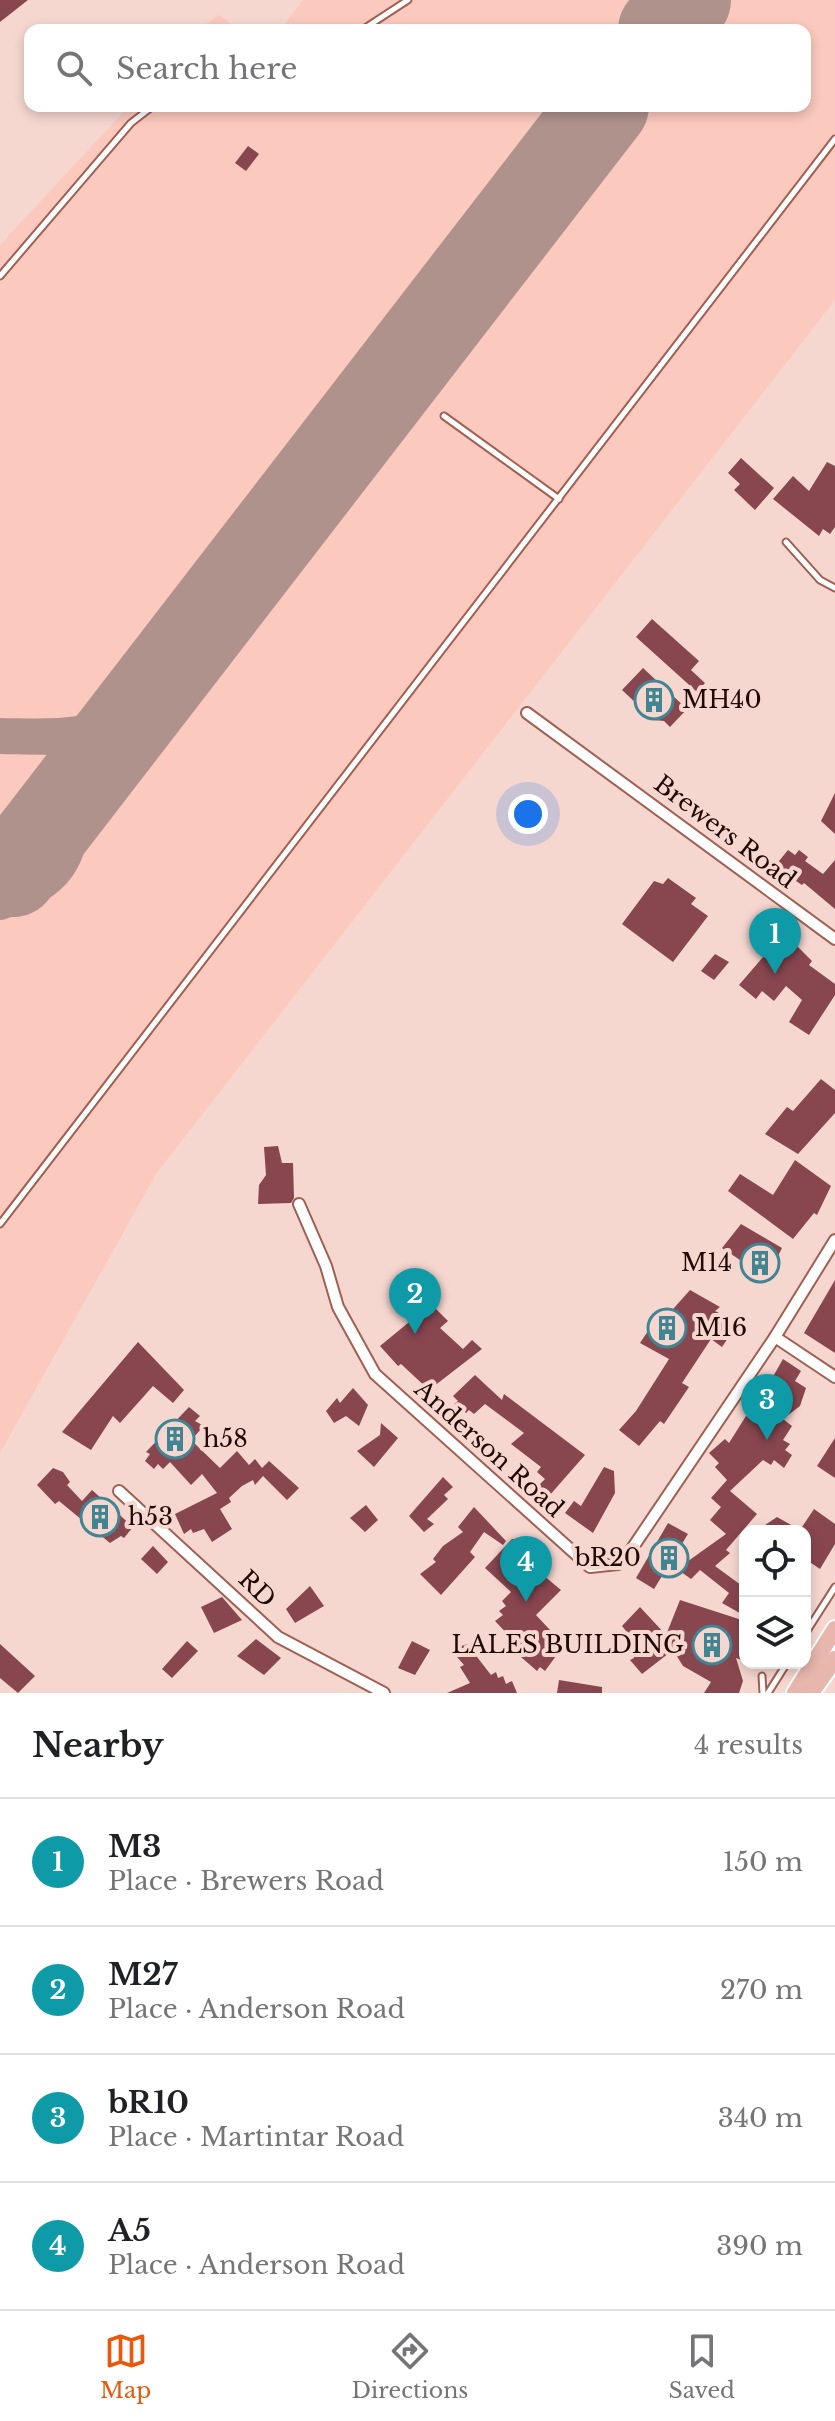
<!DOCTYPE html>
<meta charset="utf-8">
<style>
:root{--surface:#fff;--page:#f6f6f6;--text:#202124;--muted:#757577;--line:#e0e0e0;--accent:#ea580c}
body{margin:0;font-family:"Libre Baskerville",serif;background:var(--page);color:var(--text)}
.controls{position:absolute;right:24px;bottom:24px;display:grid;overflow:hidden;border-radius:16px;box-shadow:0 4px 12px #0003}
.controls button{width:72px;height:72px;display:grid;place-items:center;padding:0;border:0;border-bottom:2px solid var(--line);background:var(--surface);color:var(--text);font:40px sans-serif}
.you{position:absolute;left:528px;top:814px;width:28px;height:28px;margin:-20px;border:6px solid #fff;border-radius:50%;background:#1a73e8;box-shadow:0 0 0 12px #1a73e833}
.badge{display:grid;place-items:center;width:52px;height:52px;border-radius:50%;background:var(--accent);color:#fff;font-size:26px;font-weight:700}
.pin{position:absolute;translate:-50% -66px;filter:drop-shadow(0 2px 4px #0008)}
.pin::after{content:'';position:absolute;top:42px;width:28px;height:24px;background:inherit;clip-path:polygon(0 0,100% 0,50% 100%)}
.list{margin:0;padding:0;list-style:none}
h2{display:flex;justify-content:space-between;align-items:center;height:104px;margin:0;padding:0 32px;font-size:34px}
h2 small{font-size:26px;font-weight:400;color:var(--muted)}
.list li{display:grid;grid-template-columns:52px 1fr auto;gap:24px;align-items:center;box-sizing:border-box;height:128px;padding:0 32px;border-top:2px solid var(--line)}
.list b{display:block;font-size:30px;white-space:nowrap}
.list p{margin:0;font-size:26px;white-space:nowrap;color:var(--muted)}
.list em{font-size:26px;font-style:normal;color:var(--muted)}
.icon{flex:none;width:44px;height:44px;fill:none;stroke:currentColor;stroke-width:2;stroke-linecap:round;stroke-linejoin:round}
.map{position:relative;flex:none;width:835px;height:1693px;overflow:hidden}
.search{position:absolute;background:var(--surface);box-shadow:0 4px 12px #0003;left:24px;right:24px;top:24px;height:88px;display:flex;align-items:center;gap:20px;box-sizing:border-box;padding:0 28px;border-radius:16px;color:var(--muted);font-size:30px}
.sheet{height:616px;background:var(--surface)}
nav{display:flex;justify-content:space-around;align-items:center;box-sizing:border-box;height:112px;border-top:2px solid var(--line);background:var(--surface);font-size:22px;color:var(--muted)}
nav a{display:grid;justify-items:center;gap:4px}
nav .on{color:var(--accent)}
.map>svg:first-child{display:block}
</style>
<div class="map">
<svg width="835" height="1693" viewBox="0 0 835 1693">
<rect width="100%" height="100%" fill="#f6d7d0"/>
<!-- built -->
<g fill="#fbc9be">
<path d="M303,0H835V300L156,1174L0,1453V245L129,106H805V30H280Z"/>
<path d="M218,15L221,16L239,30H199Z"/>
</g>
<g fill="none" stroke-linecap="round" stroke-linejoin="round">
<!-- taxiway -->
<g stroke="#af928c" stroke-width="36">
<path d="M0,736C58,737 84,741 136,712"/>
<path d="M0,902C54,884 77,858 69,799"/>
</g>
<!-- runway -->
<g stroke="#af928c" stroke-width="90">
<path d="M663,30L686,0"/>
<path d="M13,872L604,106"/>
</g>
</g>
<!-- building -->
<g fill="#88464f">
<path d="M0,0H28L0,22Z"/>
<path d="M248,146L259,154L246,171L235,163Z"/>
<path d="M741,458L774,488L755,510L734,490L740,484L728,473Z"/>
<path d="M827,462L835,466V527L830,534L823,529L819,536L773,499L793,476L809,491Z"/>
<path d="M652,619L699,661L691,670L705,683L697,692L636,637Z"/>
<path d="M643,668L687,709L670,727L664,721L654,720L622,690Z"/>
<path d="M835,793V834L821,821Z"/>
<path d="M788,850L795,855L799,850L808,857L805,861L823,874L835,860V909L804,883L802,885L790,877L787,881L775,866Z"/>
<path d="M668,878L696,898L691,904L708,916L673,962L622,924L654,881L663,884Z"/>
<path d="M792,941L812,961L809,965L835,984V995L809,1035L789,1022L802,1000L786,986L774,1001L762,991L756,999L739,985L763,957L759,954L768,944L778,951Z"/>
<path d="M715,954L729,962L714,980L701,971Z"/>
<path d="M821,1079L835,1090V1113L798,1154L765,1134L787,1107L793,1111Z"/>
<path d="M278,1146L282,1163H293L294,1198L291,1203L258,1204L259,1185L266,1175L264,1147Z"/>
<path d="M795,1160L831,1186L817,1215L814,1213L793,1239L728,1191L740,1174L773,1195Z"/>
<path d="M741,1224L782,1248L767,1278L722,1248Z"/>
<path d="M835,1280V1353L804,1333Z"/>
<path d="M690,1290L720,1307L715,1311L723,1315L720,1320L734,1329L722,1347L711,1339L682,1383L689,1387L664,1424L660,1421L639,1446L619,1430L636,1411L669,1359L640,1343L660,1313L666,1317Z"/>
<path d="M431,1304L448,1321L440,1328L463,1349L472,1340L482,1349L429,1390L401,1364L398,1366L380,1346Z"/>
<path d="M138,1342L184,1390L173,1403L153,1386L120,1423L113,1416L91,1450L62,1432Z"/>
<path d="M783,1359L801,1371L795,1381L806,1388L800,1406L783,1419L792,1426L783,1440L790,1444L785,1450L792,1455L784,1468L774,1460L771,1465L763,1460L730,1491L757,1514L726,1550L730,1553L715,1566L745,1588V1616L722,1603L729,1593L700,1570L691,1579L677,1569L726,1534L710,1520L721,1507L711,1498L727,1480L715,1467L719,1463L709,1453L725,1439L729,1443L746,1416L753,1420L769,1398L763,1394Z"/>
<path d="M475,1375L502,1400L504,1394L585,1455L542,1504L531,1493L545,1479L537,1472L541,1467L511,1444L524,1433L485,1404L474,1414L469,1410L466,1413L454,1404L458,1401L453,1396Z"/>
<path d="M353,1388L368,1405L359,1426L346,1416L334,1423L326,1411L337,1398L340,1403Z"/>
<path d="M189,1407L200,1416L195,1421L204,1426L191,1440L220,1468L237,1451L249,1465L255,1459L262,1468L269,1461L299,1488L287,1500L263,1476L255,1485L253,1480L242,1486L229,1498L231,1502L220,1509L232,1529L212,1542L204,1529L193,1533L191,1529L184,1534L175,1514L217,1493L202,1474L191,1485L170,1462L163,1469L158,1464L154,1469L145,1461L150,1454L146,1452Z"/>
<path d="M381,1423L398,1438L374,1467L357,1451L380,1435Z"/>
<path d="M835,1438V1478L817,1466Z"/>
<path d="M604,1467L614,1471L615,1493L593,1533L565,1513L574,1501L581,1506Z"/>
<path d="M53,1468L63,1472L70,1482L67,1485L82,1501L92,1490L133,1527L124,1538L121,1536L110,1543L59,1501L55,1504L37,1485Z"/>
<path d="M443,1477L453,1487L444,1495L448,1499L427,1519L434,1524L424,1532L409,1516Z"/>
<path d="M366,1505L378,1520L365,1532L350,1518Z"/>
<path d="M474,1507L506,1541L503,1545L484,1532L470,1552L475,1557L441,1595L420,1574L436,1562L433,1559L443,1546L463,1532L458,1527Z"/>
<path d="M814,1509L835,1524V1544L820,1569L805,1559V1531H756L777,1517L800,1530Z"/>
<path d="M668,1523L688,1534L654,1589L636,1578Z"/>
<path d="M512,1539L523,1540L539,1557L531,1565L561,1590L536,1615L564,1645L545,1671L540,1667L537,1671L513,1650L518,1645L495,1621L503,1615L499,1611L506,1606L502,1601L511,1592L485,1568Z"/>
<path d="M153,1546L168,1562L157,1574L141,1559Z"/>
<path d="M310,1586L324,1606L295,1623L286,1609Z"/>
<path d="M222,1597L242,1620L214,1633L201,1607Z"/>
<path d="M680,1600L745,1621V1661L736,1658L743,1681L739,1693H704L711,1682L683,1666L673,1650L642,1674L630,1660L634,1658L632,1650L620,1635L626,1631L622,1626L640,1607L666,1635Z"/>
<path d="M256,1639L281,1658L264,1675L237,1656Z"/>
<path d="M187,1641L198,1651L172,1678L162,1669Z"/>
<path d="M412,1641L430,1650L415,1675L398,1668Z"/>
<path d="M0,1644L35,1676L18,1693L0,1678Z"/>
<path d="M467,1644L491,1675L496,1672L498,1678L503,1676L506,1684L512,1681L517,1693H447L470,1683L460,1667L464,1665L451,1650Z"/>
<path d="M559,1680L602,1687V1693H557Z"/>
</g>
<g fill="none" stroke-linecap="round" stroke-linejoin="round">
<defs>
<g id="lane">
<path d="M362,30L408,0"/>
<path d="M0,276L131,123L153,106"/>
<path d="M444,416L559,499"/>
<path d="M786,542L820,580L835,588"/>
<path d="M0,1224L835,139"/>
<path d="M805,1634L835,1587"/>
<path d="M762,1676L763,1693"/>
<path d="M768,1693L787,1663"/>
</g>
<g id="street">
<path d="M527,713L835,939"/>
<path d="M299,1204L326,1266L338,1307L375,1374L590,1567L618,1564L627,1556L775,1337L835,1240"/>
<path d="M775,1337L835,1377"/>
<path d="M119,1491L278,1637L384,1693"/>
</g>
<g id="primary">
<path d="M795,1693L835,1629"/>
<path d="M811,1693L835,1659"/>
</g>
</defs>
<!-- lane casing -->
<use href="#lane" stroke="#a15f52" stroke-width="9"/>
<!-- street casing -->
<use href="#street" stroke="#a15f52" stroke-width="14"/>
<!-- primary casing -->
<use href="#primary" stroke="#fff" stroke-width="20"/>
<!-- lane -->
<use href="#lane" stroke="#fff" stroke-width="5"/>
<!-- street -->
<use href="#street" stroke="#fff" stroke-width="10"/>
<!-- primary -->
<use href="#primary" stroke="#e7b6ac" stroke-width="16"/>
</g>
<!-- icons -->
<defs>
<symbol id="building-ring" viewBox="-11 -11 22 22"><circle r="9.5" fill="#f6d7d0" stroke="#418593" stroke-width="1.5"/><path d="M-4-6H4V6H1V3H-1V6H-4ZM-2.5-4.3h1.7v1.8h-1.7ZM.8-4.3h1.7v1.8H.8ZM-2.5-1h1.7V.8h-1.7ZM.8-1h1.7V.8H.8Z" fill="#418593"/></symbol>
</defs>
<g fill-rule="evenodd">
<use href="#building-ring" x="632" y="678" width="44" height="44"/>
<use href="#building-ring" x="738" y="1241" width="44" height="44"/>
<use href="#building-ring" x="645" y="1306" width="44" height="44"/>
<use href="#building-ring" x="153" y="1417" width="44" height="44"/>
<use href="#building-ring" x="78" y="1495" width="44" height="44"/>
<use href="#building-ring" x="647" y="1536" width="44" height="44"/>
<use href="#building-ring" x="690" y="1623" width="44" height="44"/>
</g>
<g text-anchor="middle" stroke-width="8" stroke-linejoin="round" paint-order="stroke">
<!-- poi labels -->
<g font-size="24" fill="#220905" stroke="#f6d7d0" text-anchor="start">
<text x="682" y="708">MH40</text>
<text x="732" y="1271" text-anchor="end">M14</text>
<text x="695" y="1336">M16</text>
<text x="203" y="1447">h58</text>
<text x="128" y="1525">h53</text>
<text x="641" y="1566" text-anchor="end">bR20</text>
<text x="684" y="1653" text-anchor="end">LALES BUILDING</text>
</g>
<!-- street labels -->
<g font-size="24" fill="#220905" stroke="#f6d7d0">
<text transform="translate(725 832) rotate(37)" y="8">Brewers Road</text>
<text transform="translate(489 1449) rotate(42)" y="8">Anderson Road</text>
<text transform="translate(257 1589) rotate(44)" y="8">RD</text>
</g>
</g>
</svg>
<div class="controls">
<button><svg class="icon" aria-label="locate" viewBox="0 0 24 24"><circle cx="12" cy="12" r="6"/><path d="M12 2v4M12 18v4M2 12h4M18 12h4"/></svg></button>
<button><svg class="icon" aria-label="layers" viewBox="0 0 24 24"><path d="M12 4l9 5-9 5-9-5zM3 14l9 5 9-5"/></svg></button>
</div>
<div class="you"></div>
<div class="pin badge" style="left:775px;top:974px;background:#0f9aa8">1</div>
<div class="pin badge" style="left:415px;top:1334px;background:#0f9aa8">2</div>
<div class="pin badge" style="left:767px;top:1440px;background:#0f9aa8">3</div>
<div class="pin badge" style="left:526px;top:1602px;background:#0f9aa8">4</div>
<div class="search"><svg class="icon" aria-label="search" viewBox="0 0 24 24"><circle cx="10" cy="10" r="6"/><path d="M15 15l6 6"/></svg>Search here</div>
</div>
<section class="sheet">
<h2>Nearby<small>4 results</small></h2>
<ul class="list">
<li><span class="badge" style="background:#0f9aa8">1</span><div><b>M3</b><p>Place · Brewers Road</p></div><em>150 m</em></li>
<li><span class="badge" style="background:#0f9aa8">2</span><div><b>M27</b><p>Place · Anderson Road</p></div><em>270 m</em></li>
<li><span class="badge" style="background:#0f9aa8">3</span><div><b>bR10</b><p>Place · Martintar Road</p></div><em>340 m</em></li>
<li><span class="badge" style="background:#0f9aa8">4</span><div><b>A5</b><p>Place · Anderson Road</p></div><em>390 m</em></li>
</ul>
</section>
<nav>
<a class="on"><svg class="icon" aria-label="map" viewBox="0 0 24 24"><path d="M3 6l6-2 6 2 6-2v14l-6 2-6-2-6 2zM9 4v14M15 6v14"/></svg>Map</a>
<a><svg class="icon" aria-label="directions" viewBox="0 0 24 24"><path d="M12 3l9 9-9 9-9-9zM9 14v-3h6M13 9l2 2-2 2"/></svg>Directions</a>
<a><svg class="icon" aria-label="saved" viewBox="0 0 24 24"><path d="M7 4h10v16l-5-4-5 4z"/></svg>Saved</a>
</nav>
